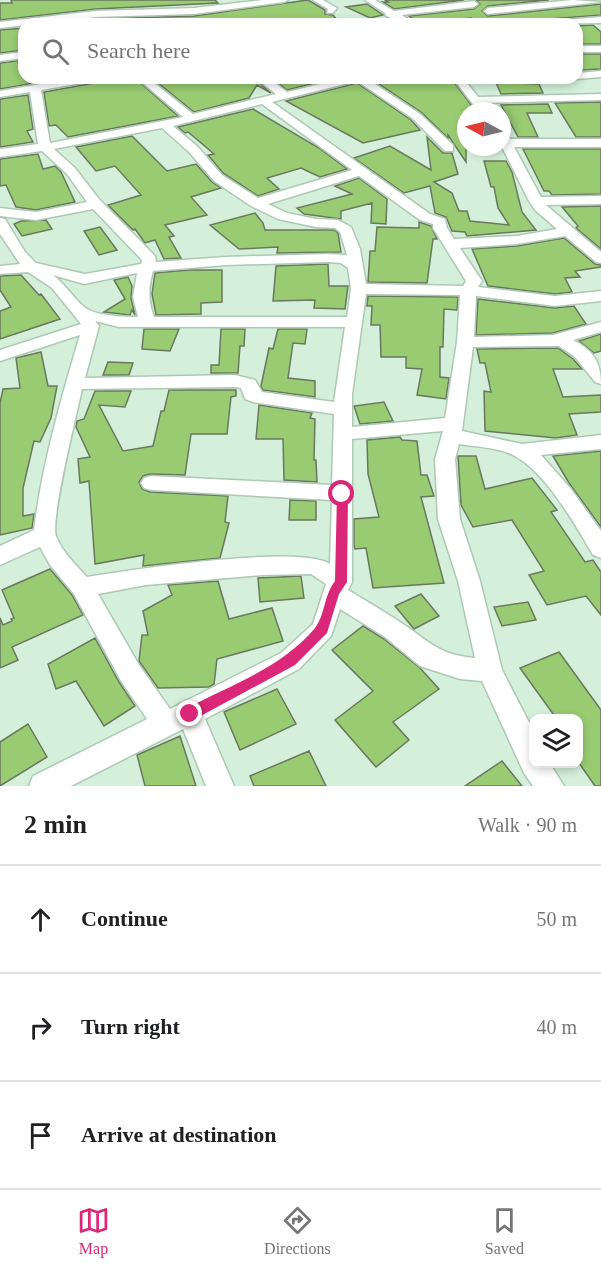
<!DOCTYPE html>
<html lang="en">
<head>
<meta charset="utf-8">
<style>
	:root { --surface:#fff; --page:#f2f2f2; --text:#202124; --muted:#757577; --line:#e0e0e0; --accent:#db2777 }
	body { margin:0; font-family:Georgia,serif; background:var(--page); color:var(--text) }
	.controls { position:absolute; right:18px; bottom:18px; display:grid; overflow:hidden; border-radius:12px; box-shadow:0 3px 9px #0003 }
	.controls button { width:54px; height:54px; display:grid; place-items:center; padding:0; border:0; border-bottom:2px solid var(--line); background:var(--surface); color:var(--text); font:30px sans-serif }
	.compass { position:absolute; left:457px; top:102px; width:54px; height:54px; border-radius:50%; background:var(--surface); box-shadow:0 3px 9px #0003; rotate:277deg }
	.stop { position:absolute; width:18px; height:18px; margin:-14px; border:4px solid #db2777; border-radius:50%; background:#fff }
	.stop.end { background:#db2777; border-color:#fff; box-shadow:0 2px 6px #0008 }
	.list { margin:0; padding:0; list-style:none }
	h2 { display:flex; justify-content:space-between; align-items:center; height:78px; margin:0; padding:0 24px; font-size:26px }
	h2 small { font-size:20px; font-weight:400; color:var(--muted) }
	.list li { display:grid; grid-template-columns:39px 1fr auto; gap:18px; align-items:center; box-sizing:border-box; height:108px; padding:0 24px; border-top:2px solid var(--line) }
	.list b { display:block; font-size:22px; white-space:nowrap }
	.list em { font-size:20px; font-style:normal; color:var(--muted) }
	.icon { flex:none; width:33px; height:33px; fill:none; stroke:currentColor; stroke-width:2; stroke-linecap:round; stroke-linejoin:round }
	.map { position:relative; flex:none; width:601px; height:786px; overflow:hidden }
	.search { position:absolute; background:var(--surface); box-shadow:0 3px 9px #0003; left:18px; right:18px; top:18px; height:66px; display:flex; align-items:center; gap:15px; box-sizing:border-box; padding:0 21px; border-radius:18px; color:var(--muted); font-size:22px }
	.sheet { height:402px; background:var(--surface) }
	nav { display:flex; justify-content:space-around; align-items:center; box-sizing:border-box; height:84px; border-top:2px solid var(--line); background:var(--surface); font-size:16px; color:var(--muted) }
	nav a { display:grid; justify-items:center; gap:3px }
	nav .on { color:var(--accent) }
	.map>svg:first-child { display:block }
</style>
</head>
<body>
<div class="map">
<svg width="601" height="786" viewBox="0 0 601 786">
	<rect width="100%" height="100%" fill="#d4f0db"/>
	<path fill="#98cb72" stroke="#69785f" stroke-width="1.5" d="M11,0H215L218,3L96,9L0,20V3H12Z
		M308,0L325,10V14L333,15L338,21L293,24H55L96,19L194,16Z
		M385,0H464L394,9L383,2H388Z
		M476,0H549L488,6L482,11L488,16L601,4V15L550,19L544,24L504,21L482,24L471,18L420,24L409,16L474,9L480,4Z
		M367,4L383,15L370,18L346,7Z
		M593,25L601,32V44H577V26Z
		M24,28V50L0,53V30Z
		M577,54H601V69L581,70L577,63Z
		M24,60V78H63L0,89V63Z
		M101,78H135L178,116L68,137L56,125L49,126L44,92L94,83Z
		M152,78H254L271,93L257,85L249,98L194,112Z
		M272,78H335L287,90Z
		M370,78H451L475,110L466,111V162L448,135V138L421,112Z
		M494,78H511L514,83L539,84L543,93L501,94Z
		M357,83L411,120L420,130L363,143L286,101Z
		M28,95L33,129L27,131L33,142L0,147V99Z
		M601,102V137H576L555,103Z
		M548,104L552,113H527L538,137H518L501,105Z
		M253,109L319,148L347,169L320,177L301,168L267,178L279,189L258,196L223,173L208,155L214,154L188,132L185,133L178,127Z
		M132,136L167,171L196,164L212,182L221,188L191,197L207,215L165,225L174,236L169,237L181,258L164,259L155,240L145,243L135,229L133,230L108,205L141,195L115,166L96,171L76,147Z
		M427,137L443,153H452L458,174L434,182L452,193L459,211H467L470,221L509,225L498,208L494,187H491L484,161H506L512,172L522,212L536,230L467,236L465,232L452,231L446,217L435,213L430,186L404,193L354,158L390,146L431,170Z
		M523,149H601V194L552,195L549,191H544Z
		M38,154L43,169L55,166L61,172L75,202L36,210L16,207L6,185L0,186V159Z
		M359,178L387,199L386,224L371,223L372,203L341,211V219L304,214L297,208L352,194L335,186Z
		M601,206V249L576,228L578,226L562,207Z
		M255,213L263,223L265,230H334L338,233L341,252L277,253L278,247L239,249L210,225Z
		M46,220L52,229L22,236L14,224L21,221Z
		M419,222L431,226L437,239H433L427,283L368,282L370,251H375L377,227L419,228Z
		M100,227L117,250L99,255L84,231Z
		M564,238L595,264L601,265V267L575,271L580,277L565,278L572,292L555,294L488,286L472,249L517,246Z
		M328,264L329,286H348L345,309L314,308L315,300L273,301L276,266Z
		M189,270H222V302L201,303V314L156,315L152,294L155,273Z
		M21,275L39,295L41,294L60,319L0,339V311L11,307L0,290V276Z
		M128,277L132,286L131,298L135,315L132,310L130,315L104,312L125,299L114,280Z
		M368,296L458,297L457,310L444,309L443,347H440V377L449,378L446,399L417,395L422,369L406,368V357H381L380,325H371L372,306H367Z
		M478,299L555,308L574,306L586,324L553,333L476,335Z
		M144,329H179L170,351L142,349Z
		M221,329H245L244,346H240L238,373H211V365H219Z
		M278,329H307L305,344L293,343L288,378L315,381V397L263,390L261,386L269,348L273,349Z
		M601,334V351L594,353L579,341Z
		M558,348L573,359L582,369H553L563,397L601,395V412L569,414L577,435L556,438L485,431L484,391L491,392L485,363H480L477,349Z
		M41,352L48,386H57L51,418L40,442L34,441L23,488V516L34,514L32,528L0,535V403L3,389L20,388L16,358Z
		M108,362L133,363L129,375H103Z
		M169,390H236V396L231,397L227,434H191L185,475L150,474L143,476L139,482L142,489L150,492L228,496L225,522L229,523L220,558L143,566L144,555L95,564L89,481L80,483L78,459L90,457L76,427L77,421L84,419L95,391H131L125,407L99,405L123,451L153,446L161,411H164Z
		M384,402L393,421L360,424L354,406Z
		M259,405L312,413L310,418L315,419L314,460H316L317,482L284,480L283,439H256Z
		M400,437L402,440L417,441L421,475H427L434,496L421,497L444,583L373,588L366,548L355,549L354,546V519L379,517L368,474L367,440Z
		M601,451V527L569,483L553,456Z
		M458,456H476L485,489L532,478L557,510L551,512L585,562L593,560L601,572V615L586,596L547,605L529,575L544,571L512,520L473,527L461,505Z
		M290,500L316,501V520H289Z
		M50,569L72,595L83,615L12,647L18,660L0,668V618L3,625L12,621L11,619L14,618L2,590Z
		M301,576L304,598L260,602L258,578Z
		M218,581L229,619L272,608L283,641L217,659L214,684L209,687L158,688L139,661L142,635H148L143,611L172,595L168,585Z
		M421,594L439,616L414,629L395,606Z
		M528,602L536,620L502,626L494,607Z
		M363,626L384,639L420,668L439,689L393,722L409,740L376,767L335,720L373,691L332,650Z
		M95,638L119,682L135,706L104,726L76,681L56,689L48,664Z
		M559,652L601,710V786H595L579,763V718H556L520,668Z
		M277,689L296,724L240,750L224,712Z
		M28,724L47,757L0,786V742Z
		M180,736L196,786H145L137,755Z
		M309,751L326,786H254L250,776Z
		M502,761L522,786H465Z"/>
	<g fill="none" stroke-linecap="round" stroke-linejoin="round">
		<defs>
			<path id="minor" d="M263,0H288L284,2L194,14L96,17L0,28V22L96,11L194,8Z
				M313,0H323L337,8L333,13H327L328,9Z
				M365,0H375L394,11L474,1L478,4L474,7L402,15L415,24H405L386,16L385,13Z
				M573,0L601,2L488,14L484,11L488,8Z
				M601,17V23L546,24L550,21Z
				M577,46H601V52H577Z
				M24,52V58L0,61V55Z
				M601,71V77L577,79L573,78H577V73Z
				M76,78H99L94,81L41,90L50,143L183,117L137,78H148L193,114L276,94L256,78H268L287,92L345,78H366L420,114L453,145V151H445L412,118L357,81L272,102L430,214L445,219L447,228L454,239L517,236L557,229L535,210L529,201L502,147V133L506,134L510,139H601V147H514L541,197L601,196V204L546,205L601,252V263L596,262L565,236L517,244L460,248L482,281L478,287L555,296L601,291V301L555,306L476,296L474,337L553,335L601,322V332L573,340C593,350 601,362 601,384L595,382L575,357L559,346L473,347L462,431L522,444L601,435V449L541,455L571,489L601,531V558L593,555C575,524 545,471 513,455C497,447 476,447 459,444L455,459L460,519L480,581L502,670L534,732V764H550L564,786H533L524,773L482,681L460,679L420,666L385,637L340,609L331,636L299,669L205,719L234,786H206L183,729L71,786H29L33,776L147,719L121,681L74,594L50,565L40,547L0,565V546L34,530C42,464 61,399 80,335L0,361V350L81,324L52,288L28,272L0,274V266L20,264L0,234V218L5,219L25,252L36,263L85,274L141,264L142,260L93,209L36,220L0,216V208L36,212L87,202L67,174L42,151L0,157V149L38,144L30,92L0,97V91ZM262,104L352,170L258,198L222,175L197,146L173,126ZM162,128L189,152L214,181L251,206L278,219L316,227L335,228L340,232L347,255L328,254L226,257L156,262L155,256L98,198L75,168L54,149ZM359,176L420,220L433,224V228L466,281L463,286L366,284L360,249L351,227L338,220L316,219L287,213L268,204ZM328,262L341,263L348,268L351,289L347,317H154C148,301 148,287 153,271L226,265ZM137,273L133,297L138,317C125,317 93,316 83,306C72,296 65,284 53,275L84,284ZM366,294L460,295L457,342L445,418L352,427V394ZM95,321L119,327H345L334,402L262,392L255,380L235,375L85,378L99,326ZM235,387L241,388L245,399L253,402L334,414L332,485L151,476L144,478L141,483L144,488L151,490L332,500L330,564C298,544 130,570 87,577C76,565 62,552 56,536C50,520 77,413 82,389ZM443,431L435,459L438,519L458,581L475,658C438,655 429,641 400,622C383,611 365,600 348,590L352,582V439ZM311,574L326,584L313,624L281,653L170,709L139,665L98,594L146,585L263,575Z
				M453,78H463L478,97L601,94V100L483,103L489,110L478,111Z
				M515,78H541C535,83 521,83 515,78Z"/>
		</defs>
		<use href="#minor" stroke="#adc8b3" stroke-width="3"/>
		<use href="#minor" fill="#fff" fill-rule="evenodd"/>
	</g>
	<path fill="#db2777" d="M342,489L348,494L347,582L339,594L327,633L295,665L195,719L190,721L185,719L183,714L185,709C229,686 283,667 315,628C325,615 324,595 335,581L337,494Z"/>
</svg>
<div class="controls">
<button><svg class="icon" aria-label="layers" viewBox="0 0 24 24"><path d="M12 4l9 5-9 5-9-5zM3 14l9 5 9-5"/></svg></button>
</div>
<svg class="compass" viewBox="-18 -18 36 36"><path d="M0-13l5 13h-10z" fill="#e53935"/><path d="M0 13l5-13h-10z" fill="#757577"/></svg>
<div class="stop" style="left:342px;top:494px"></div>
<div class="stop end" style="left:190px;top:714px"></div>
<div class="search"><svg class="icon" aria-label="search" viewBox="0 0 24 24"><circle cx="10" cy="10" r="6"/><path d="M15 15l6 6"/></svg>Search here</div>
</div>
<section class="sheet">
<h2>2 min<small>Walk · 90 m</small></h2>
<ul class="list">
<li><svg class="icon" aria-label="ahead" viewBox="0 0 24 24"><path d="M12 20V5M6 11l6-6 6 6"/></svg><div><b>Continue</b></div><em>50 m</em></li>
<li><svg class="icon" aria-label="right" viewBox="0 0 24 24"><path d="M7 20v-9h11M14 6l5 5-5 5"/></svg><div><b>Turn right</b></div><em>40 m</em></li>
<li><svg class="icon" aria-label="arrive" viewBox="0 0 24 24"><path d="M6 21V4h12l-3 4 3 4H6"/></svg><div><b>Arrive at destination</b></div></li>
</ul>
</section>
<nav>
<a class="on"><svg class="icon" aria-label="map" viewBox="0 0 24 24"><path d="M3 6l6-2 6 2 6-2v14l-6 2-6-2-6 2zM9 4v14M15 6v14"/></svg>Map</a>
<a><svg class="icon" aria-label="directions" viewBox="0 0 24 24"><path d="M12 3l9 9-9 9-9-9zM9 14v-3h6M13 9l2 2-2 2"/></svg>Directions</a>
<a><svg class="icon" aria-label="saved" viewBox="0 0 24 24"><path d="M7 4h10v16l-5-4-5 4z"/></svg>Saved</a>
</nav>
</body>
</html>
